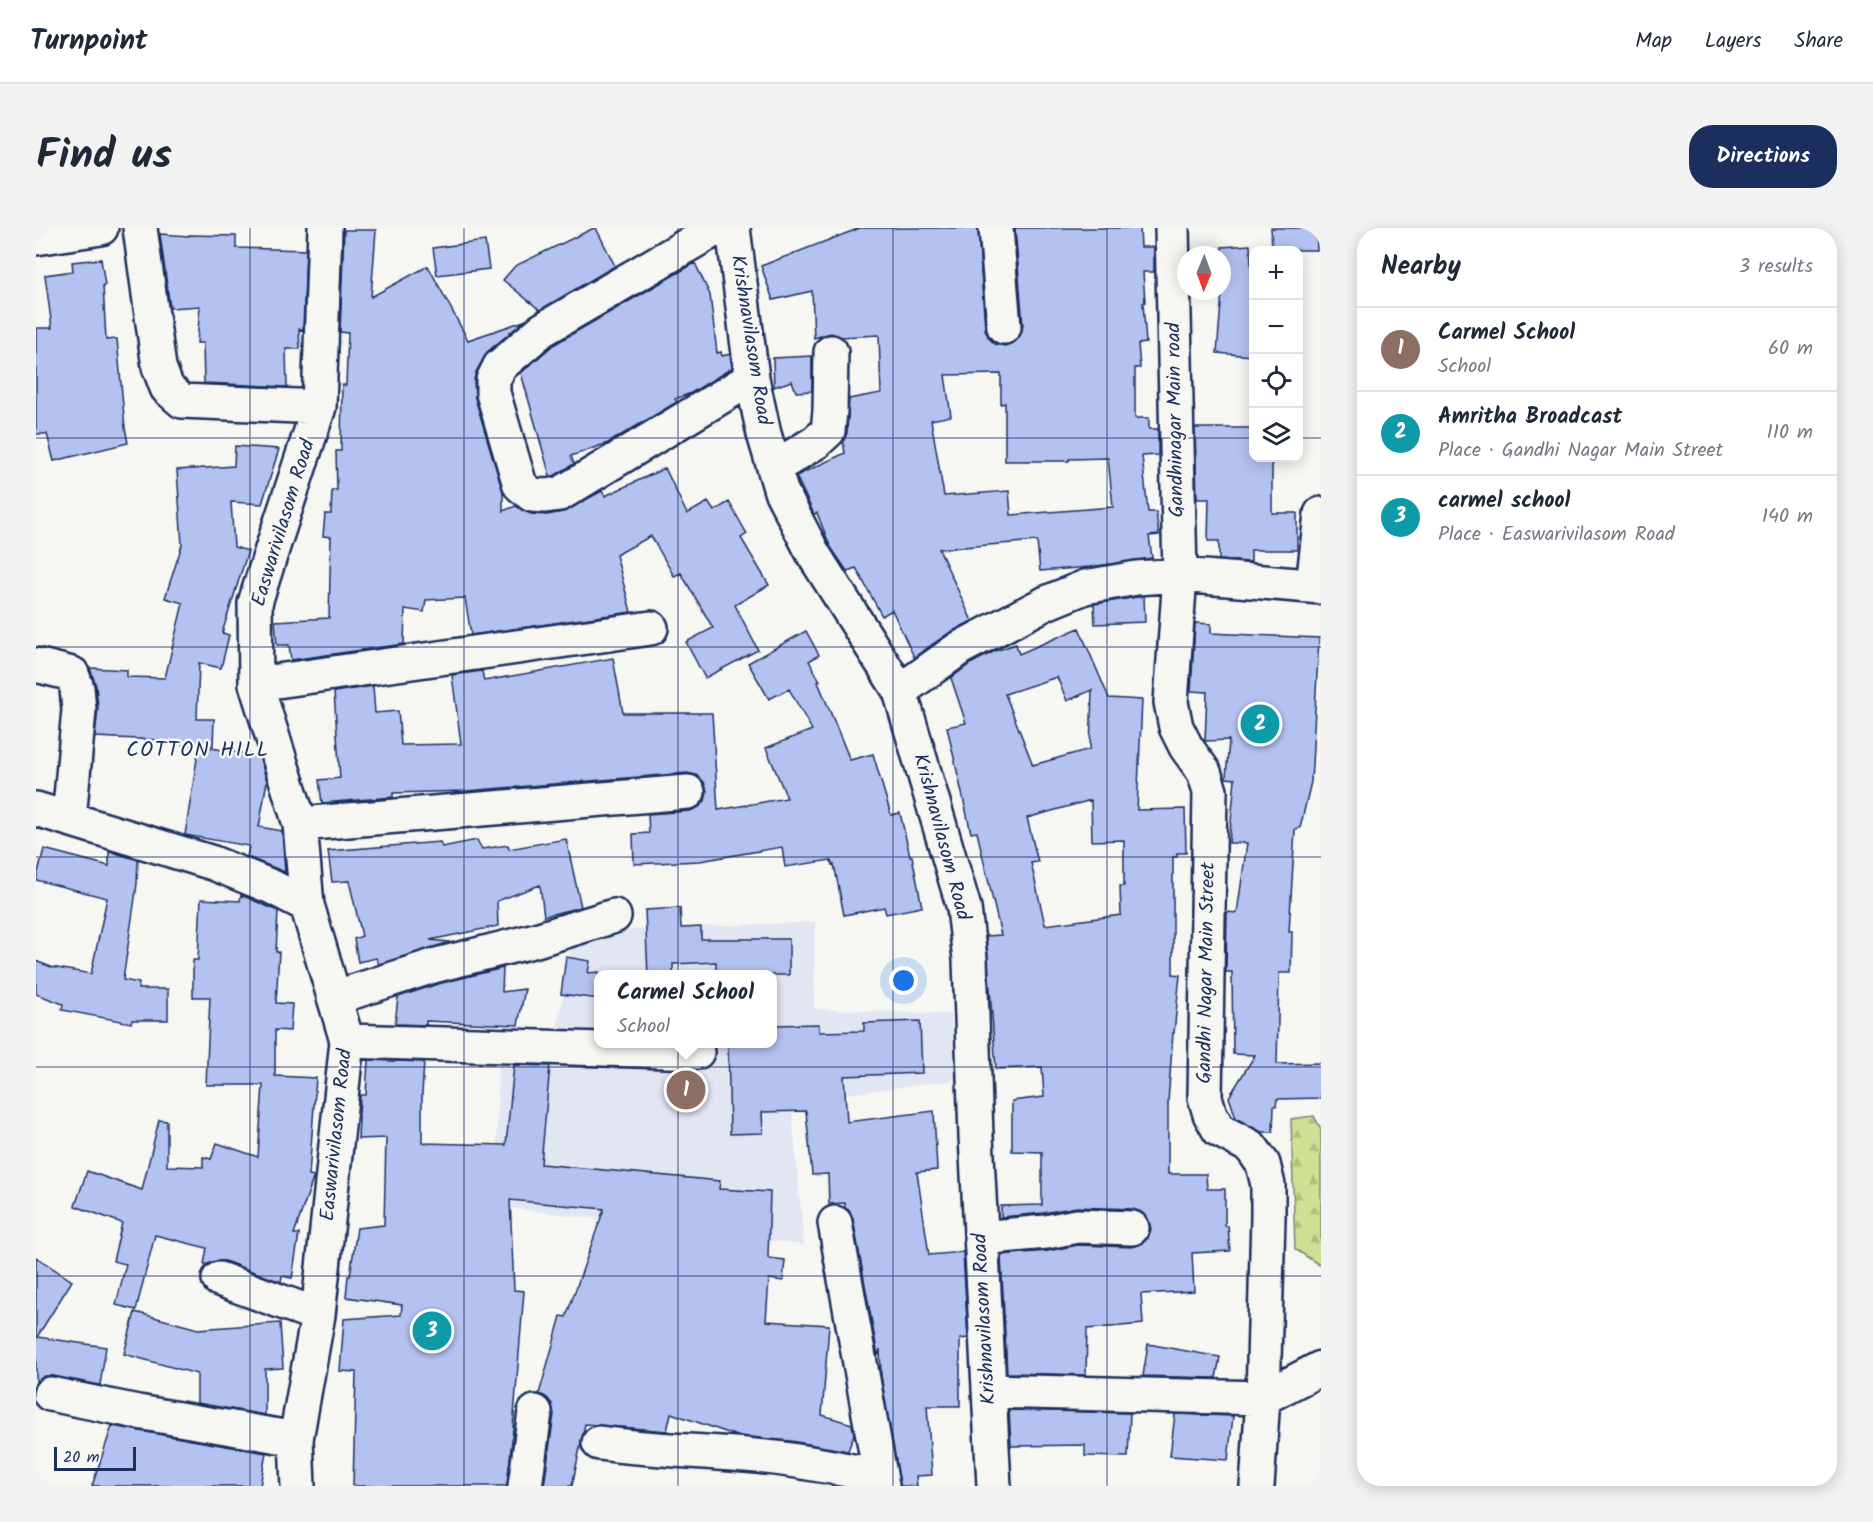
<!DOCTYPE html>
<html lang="en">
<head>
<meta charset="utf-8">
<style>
	:root { --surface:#fff; --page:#f2f2f3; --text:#1f2937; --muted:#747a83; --line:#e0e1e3; --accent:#1b2f5e }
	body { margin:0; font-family:Kalam,sans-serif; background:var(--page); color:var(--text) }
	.controls { position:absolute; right:18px; top:18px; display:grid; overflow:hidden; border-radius:12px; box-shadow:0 3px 15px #0003 }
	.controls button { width:54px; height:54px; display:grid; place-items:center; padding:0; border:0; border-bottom:2px solid var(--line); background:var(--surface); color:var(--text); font:30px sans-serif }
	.compass { position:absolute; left:1141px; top:18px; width:54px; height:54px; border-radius:50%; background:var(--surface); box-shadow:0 3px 15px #0003; rotate:181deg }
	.scale { position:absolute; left:18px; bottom:15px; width:82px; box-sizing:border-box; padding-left:6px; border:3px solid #1b2f5e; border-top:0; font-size:16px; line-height:21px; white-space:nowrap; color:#1b2f5e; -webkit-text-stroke:4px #f6f6f2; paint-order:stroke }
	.you { position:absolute; left:868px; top:753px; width:21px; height:21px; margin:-15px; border:4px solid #fff; border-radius:50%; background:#1a73e8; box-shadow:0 0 0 9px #1a73e833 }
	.badge { display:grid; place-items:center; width:39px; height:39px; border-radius:50%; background:var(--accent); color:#fff; font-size:20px; font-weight:700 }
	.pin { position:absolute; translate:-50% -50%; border:3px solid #fff; box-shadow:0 2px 6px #0006 }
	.popup { position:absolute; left:558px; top:742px; width:183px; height:78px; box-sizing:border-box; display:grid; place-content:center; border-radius:12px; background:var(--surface); filter:drop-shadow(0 2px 4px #0005); font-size:20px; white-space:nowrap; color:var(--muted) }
	.popup b { font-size:22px; color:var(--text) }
	.popup::after { content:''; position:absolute; left:50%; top:100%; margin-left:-12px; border:12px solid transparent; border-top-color:var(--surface) }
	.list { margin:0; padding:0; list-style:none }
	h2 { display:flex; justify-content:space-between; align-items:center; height:78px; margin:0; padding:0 24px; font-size:26px }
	h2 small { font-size:20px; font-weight:400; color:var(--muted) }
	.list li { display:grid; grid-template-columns:39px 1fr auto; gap:18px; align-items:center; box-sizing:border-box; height:84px; padding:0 24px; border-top:2px solid var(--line) }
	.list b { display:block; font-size:22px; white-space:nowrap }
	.list p { margin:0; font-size:20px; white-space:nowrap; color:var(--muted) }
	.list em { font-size:20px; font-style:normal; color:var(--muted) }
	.icon { flex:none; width:33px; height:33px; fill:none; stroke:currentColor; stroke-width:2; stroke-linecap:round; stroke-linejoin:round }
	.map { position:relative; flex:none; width:1285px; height:1258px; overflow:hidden; border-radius:24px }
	header { display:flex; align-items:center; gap:36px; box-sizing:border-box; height:84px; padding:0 30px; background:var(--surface); border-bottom:2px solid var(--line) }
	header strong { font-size:28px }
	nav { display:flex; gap:33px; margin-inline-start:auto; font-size:21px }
	.intro { display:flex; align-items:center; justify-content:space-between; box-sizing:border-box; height:144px; padding:0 36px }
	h1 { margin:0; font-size:42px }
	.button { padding:15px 27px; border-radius:24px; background:var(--accent); color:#fff; font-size:21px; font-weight:700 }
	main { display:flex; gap:36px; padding:0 36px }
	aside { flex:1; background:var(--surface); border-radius:24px; box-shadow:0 3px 15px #0003 }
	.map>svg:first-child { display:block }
</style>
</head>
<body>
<header>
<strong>Turnpoint</strong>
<nav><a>Map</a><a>Layers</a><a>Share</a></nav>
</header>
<div class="intro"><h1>Find us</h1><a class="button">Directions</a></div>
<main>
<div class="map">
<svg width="1285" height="1258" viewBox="0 0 1285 1258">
	<defs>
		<pattern id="forest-firs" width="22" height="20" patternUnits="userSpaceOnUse" patternTransform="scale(1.5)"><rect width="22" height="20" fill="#cfdf93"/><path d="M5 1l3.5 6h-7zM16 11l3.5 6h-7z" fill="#b1c081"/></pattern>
	</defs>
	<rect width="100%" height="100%" fill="#f6f6f2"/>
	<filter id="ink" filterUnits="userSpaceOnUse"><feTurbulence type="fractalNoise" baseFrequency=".0167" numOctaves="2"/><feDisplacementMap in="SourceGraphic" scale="12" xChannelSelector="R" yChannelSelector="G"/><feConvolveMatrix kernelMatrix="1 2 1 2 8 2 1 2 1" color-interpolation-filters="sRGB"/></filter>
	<g filter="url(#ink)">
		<path fill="#e2e6f2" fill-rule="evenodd" d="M779,694L778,781L915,786L920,852L755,873L768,1017L460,978L462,831L316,819L317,795L520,807L538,704ZM563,746H737V816H563Z"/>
		<path fill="url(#forest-firs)" stroke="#758778" stroke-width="1.5" d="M1278,888L1285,901V1038L1259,1021L1255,891Z"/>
		<path fill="#b4c2f2" stroke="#1b2f5e" stroke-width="1.5" fill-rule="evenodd" d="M558,0H560L579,38L504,82L467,52L479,38Z
			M824,0H942L949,101L953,110L959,116L969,118L979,114L985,106L987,98L979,0H1104L1105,19H1118V44H1107L1109,74L1107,75L1110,115L1102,116L1104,140H1099V190H1113V201H1122V227L1106,228L1112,284H1120L1123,307L1113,308L1116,330L1054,339L1004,343L1001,313L903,321L936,393L913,405L878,429L856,382L846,388L820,340L811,343L794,318L781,285L778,286L760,248L809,225L807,213L811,205L813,171L845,165L843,107L805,109L795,105L778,110L776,63L737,72L725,38ZM965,146V176L969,175V233H1033V231L1072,230L1077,279L975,287L973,263L908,268L895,192L915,188L909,147Z
			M1235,0H1280L1281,22H1236Z
			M308,2H340L335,69L392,38L432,112L488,93L474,105V103V105L451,124L440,144L438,152L439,170L467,264V283L480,278L495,286L511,287L527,284L566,263L569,268L629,240L651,286L672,274L678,283L693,274L711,306L705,310L733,357L699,377L722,422L669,450L650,414L677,400L645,345L638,348L615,308L580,327L595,384L435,407L429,370L390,372L388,384L369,381L368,416L255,432L253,417H241L239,393L293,390L295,309L287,308L289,286H295L296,262H301L300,223H305L306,157H310L312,105L304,104Z
			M124,6L153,8V7L200,8V20L270,22L267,102L263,101L264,121H250L251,159L168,155L167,115H161L164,78L134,80Z
			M449,13L453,41L401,47L397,20Z
			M1214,17L1218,91L1216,128L1181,125L1186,64V19Z
			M65,31L69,57H67L70,112L81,111L89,200L92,215L18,233L11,206H0V100H16L9,47L37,43L36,34Z
			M659,35L674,67L681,125L685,124L686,128L694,126L696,140L655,165L639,171L641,174L572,215L535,228L538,236L518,248H514L485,145L517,117Z
			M776,128V163L760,164L756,153L738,159L737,130Z
			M1159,200H1218V230H1236V285H1261V322H1215V334L1183,332V313H1172L1173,271H1161Z
			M199,218L243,221L226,276L195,274L198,319L212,323L186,405L193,407L185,440L163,435L161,491H178L177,518L123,515V512L59,509L62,480L60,458L54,440L91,442V449L129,450L147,375L129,370L146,317L141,242L198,238Z
			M1108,368L1109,394L1059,396L1058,376Z
			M1159,395L1175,396V405L1283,410L1275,554L1264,600L1259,601L1253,704H1256L1255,745H1243L1241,836L1285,835V870L1241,871L1240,878H1238L1237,904H1225L1200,890L1193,869L1219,827L1197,826L1196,744H1190L1191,684L1201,685L1211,615H1193L1199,551L1190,550L1193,512L1169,513L1171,464L1155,463Z
			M1043,400L1073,470L1106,472L1101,582L1149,581L1150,625H1141V629H1137V746L1144,747L1138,805H1137L1132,874V946H1170L1171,961H1189V998H1192L1194,1023L1156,1025L1158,1063L1105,1066L1107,1096L1051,1101L1050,1147L971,1145L965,1027L1012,1023L1042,1017L1096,1019L1105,1016L1112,1010L1115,1001L1112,991L1105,984L1097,981L1041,979L1007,985L965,989V978L1006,977V924L976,923V873L1008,869L1006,839L960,841L950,708L965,707L941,604L935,605L911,499L930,495L915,450L934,436L959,423L980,416L983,426ZM1021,449L1031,473L1056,462L1054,521L997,537L969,466ZM1055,572L1056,613L1088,612V658H1084L1085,687L1009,697L995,635L1002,634L991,590Z
			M770,403L783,427L773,433L784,453L782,454L814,532L837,526L855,587L864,585L874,628H876L886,679L850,686L848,679L808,687L798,636L796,637L795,632L749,639L746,619L664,633L598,636L597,606L613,605L612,586L654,583L663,579L669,573L671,563L668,554L660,547L651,545L430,563L357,565V569L286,575L283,552L304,550L298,464L337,458L339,485L362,483L365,517L425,516L416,447L446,443L448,453L577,430L587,485H676L682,582L751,570L730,520L776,502L753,461L733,471L712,435Z
			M163,518L223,528L231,553L223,599L246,603L249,644L211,629L213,618L149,607Z
			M530,611L545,679L508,688L504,657L461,673L462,698L394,712L414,714L343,736L340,730L322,734L318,711L326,708L313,653L296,654L292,623L404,614L406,619L441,612L446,621L472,617L473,621Z
			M8,621L73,638V623L102,632L101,656L87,752L103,755L102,761H132V792H96L95,795L26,782L27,776L0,766V733L15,739L55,746L71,670L0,652Z
			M205,667L242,683L240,724H243L240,775L256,776L254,803L239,802V848L280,850L273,947L278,948L258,1006H263L256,1050L246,1048L245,1054L189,1033H180L172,1036H168L171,1020L119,1007L100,1082L80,1077L90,1036L77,1033L86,995L39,978L51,943L106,962L123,892L131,893V938L167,939V929L175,931L181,915L222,929L227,857H170L174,769H157V732H162L165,671L204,673Z
			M644,680L645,700L665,699V711H753V747H680V734L637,736V747H612L609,682Z
			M530,729L554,733L552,745L563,744V771L525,766Z
			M467,740L466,764L489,761L482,797L390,793V797L359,796L362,769L402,756Z
			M884,793L886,845L808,848L811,894L898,883L901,942L881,944L893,1027L927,1024L932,1110L924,1111V1178H891L896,1247L880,1248L881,1258H864L845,1148L844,1121L842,1128L817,991L814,983L809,980V975L793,976L792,946L776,947L770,883L726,884L727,905L694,906L692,816H737V797L783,796V804L828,803V795Z
			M332,832L388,834L386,866V915L470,917L478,837L514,838L505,936L684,953L683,961L734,964L732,1030L749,1032L747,1053L733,1051L730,1093L793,1097L786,1187L816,1196L818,1206L812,1223L755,1213L701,1208L635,1185L631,1203L549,1196L536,1258H508L518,1186L516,1176L511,1170L503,1166L525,1088L530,1089L568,981L474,972L478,1062L488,1063L476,1212L471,1258H317L320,1144L304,1143L308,1091L365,1087L366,1077L310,1069L312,1048H314L321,1000L348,997L350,910L322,911L324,867H330Z
			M0,1029L36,1053L1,1109L70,1119L64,1157L17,1148H8L0,1154Z
			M99,1084L162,1101L244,1095L247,1140L229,1141V1187L161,1175V1146L88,1126Z
			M1112,1116L1184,1129L1180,1150L1107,1148Z
			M973,1182L1094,1185L1092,1229L1049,1228V1217L975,1218Z
			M1139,1186L1197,1188L1192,1232L1134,1228Z
			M76,1198L230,1225L224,1258H56Z"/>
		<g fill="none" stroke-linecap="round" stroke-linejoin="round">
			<defs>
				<path id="minor" d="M104,0L123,139L131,160L146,173L283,179
					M681,0L506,102L464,138L457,152V165L484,257L496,267L509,268L524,266L716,150
					M697,0L716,150L728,206L745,263L778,327L864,463L928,680L934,731L940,908L958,1258
					M960,0L968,99
					M1136,0L1144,347L1135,474L1140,499L1150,519L1168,544L1174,563L1169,869L1174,886L1183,902L1215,919L1227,936L1232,957V989L1227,1170L1221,1258
					M0,10L65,0
					M738,240L780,214L792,203L794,183L795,124
					M1277,358L1285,286
					M0,437L36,446L41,460L43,482L33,591
					M220,456L615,400
					M864,463L924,420L1010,375L1049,359L1101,350L1144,347L1285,359
					M0,581L177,635L236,659L271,677
					M264,596L652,564
					M298,770L397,738L500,712L578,688
					M311,813L661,824
					M799,995L846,1258
					M945,1010L1010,1004L1041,998L1096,1000
					M183,1051L282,1087
					M953,1163L1227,1170L1285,1140
					M14,1166L102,1184L260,1211
					M563,1215C621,1223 680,1223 739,1230C774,1234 809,1242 844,1248
					M262,1258L260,1211L282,1087L311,813L271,677L264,596L220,456L219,375L240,309L283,179L289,0
					M489,1258L499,1184"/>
			</defs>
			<use href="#minor" stroke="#1b2f5e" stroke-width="38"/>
			<use href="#minor" stroke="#f6f6f2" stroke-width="33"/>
		</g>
	</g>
	<path fill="none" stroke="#1b2f5e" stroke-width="1.5" stroke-opacity="0.55" d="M214,0V1258M428,0V1258M642,0V1258M857,0V1258M1071,0V1258M0,210H1218M1262,210H1285M0,419H1285M0,629H1285M0,839H1285M0,1048H1285"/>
	<g text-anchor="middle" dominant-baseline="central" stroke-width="5" stroke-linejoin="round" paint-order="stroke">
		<g font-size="20" fill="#1b2f5e" stroke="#f6f6f2">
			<text transform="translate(714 112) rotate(81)">Krishnavilasom Road</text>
			<text transform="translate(1140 192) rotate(-91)">Gandhinagar Main road</text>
			<text transform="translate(248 295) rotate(-73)">Easwarivilasom Road</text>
			<text transform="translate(905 609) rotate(75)">Krishnavilasom Road</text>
			<text transform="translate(1171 745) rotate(-89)">Gandhi Nagar Main Street</text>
			<text transform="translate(301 907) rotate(-84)">Easwarivilasom Road</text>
			<text transform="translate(949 1091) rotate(-93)">Krishnavilasom Road</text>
		</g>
		<g font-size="21" letter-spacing="1.5" fill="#1b2f5e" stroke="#f6f6f2">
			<text x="162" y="522">COTTON HILL</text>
		</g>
	</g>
</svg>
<div class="controls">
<button>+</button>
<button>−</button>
<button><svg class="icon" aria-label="locate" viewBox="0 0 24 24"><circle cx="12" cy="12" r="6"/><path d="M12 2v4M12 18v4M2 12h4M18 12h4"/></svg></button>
<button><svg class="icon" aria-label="layers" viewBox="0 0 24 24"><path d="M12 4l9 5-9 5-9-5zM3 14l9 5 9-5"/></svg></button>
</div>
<svg class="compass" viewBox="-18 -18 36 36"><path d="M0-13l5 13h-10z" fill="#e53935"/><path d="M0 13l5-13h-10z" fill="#747a83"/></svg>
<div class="scale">20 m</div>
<div class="you"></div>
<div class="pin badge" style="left:650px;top:862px;background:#8d6e63">1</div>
<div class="popup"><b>Carmel School</b>School</div>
<div class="pin badge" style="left:1224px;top:496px;background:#0f9aa8">2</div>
<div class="pin badge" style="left:396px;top:1103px;background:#0f9aa8">3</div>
</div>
<aside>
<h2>Nearby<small>3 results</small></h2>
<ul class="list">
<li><span class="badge" style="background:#8d6e63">1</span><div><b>Carmel School</b><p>School</p></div><em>60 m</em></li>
<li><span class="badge" style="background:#0f9aa8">2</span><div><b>Amritha Broadcast</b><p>Place · Gandhi Nagar Main Street</p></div><em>110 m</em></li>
<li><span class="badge" style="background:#0f9aa8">3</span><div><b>carmel school</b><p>Place · Easwarivilasom Road</p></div><em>140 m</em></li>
</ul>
</aside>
</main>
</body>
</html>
